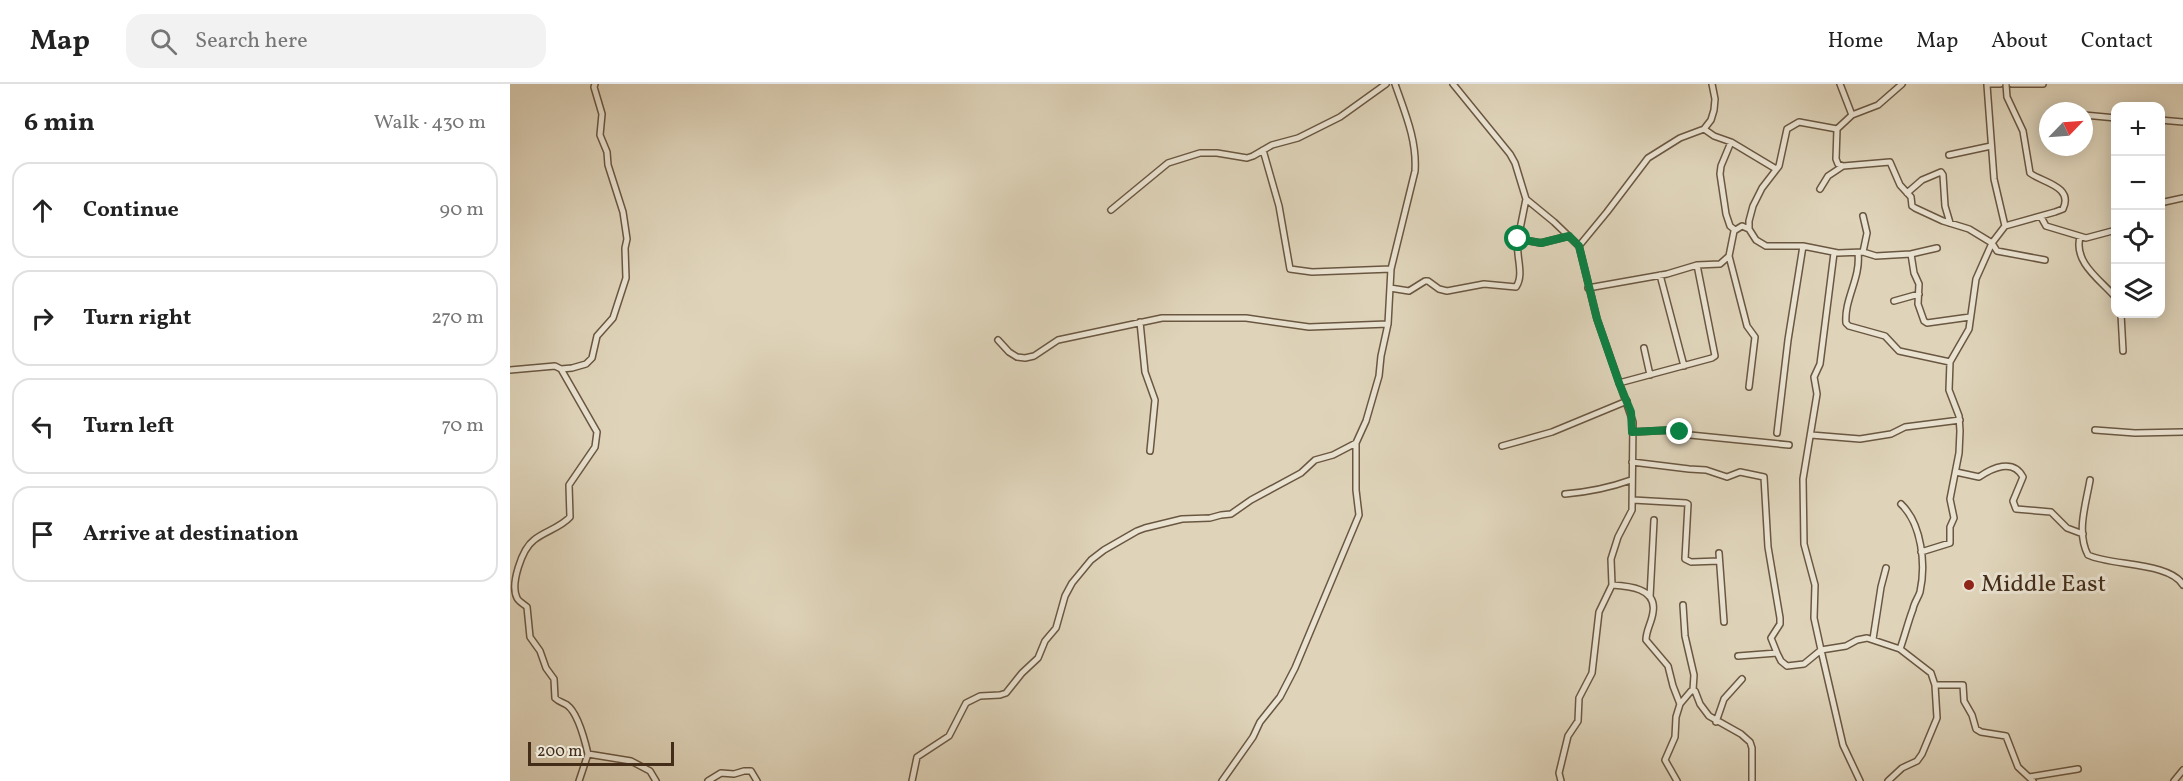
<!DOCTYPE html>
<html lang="en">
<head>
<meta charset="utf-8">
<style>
	:root { --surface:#fff; --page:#f2f2f2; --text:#222; --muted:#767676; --line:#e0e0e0 }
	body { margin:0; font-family:Vollkorn,serif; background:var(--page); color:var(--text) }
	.controls { position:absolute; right:18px; top:18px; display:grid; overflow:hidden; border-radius:12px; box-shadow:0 3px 15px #0003 }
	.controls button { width:54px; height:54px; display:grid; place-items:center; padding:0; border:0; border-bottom:2px solid var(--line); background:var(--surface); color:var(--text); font:30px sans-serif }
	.compass { position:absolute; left:1529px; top:18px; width:54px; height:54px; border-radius:50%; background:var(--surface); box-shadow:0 3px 15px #0003; rotate:65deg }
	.scale { position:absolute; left:18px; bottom:15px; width:146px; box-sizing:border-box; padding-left:6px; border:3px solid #432d19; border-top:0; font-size:16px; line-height:21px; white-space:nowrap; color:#432d19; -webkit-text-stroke:4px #eae3d2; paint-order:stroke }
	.stop { position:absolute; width:18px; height:18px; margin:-14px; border:4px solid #0b8043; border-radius:50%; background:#fff }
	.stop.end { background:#0b8043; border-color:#fff; box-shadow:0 2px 6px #0008 }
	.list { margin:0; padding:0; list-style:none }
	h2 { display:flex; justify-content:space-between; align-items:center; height:78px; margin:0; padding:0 24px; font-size:26px }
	h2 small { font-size:20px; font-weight:400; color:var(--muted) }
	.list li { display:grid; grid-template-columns:39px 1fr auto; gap:18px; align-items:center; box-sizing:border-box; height:96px; margin:0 12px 12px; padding:0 12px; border:2px solid var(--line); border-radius:18px }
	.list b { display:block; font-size:22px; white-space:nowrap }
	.list em { font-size:20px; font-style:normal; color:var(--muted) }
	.icon { flex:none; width:33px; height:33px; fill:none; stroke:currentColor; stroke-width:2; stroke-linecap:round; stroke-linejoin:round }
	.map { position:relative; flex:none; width:1673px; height:697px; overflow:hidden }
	header { display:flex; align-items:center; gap:36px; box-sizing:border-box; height:84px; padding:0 30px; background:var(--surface); border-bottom:2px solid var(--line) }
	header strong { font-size:28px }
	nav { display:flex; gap:33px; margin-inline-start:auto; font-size:21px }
	.search { width:420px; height:54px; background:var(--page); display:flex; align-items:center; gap:15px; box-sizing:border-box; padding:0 21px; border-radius:18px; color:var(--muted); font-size:22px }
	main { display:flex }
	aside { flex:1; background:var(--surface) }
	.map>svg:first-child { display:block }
</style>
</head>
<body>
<header>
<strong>Map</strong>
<div class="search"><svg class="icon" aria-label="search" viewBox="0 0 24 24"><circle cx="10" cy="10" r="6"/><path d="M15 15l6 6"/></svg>Search here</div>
<nav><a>Home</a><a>Map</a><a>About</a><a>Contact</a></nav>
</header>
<main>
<aside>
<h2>6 min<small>Walk · 430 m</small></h2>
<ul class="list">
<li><svg class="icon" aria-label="ahead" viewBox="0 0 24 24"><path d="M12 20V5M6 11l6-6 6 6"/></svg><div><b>Continue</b></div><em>90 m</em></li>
<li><svg class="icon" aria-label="right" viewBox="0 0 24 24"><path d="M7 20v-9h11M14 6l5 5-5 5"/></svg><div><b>Turn right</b></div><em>270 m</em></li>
<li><svg class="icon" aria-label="left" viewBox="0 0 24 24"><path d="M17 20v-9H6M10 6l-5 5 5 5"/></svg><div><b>Turn left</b></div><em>70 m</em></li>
<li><svg class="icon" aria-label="arrive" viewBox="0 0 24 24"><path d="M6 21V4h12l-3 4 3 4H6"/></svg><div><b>Arrive at destination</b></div></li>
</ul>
</aside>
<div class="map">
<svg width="1673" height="697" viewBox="0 0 1673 697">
	<rect width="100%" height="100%" fill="#dfd4ba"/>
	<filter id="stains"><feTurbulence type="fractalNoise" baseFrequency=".00333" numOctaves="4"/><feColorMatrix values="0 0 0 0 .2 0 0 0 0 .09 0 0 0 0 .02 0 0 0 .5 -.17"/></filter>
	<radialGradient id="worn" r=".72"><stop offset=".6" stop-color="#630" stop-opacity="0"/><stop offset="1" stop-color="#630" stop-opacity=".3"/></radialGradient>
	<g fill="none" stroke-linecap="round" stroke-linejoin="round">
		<defs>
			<path id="minor" d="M943,0L1000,70L1005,79L1016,115L1044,138L1069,162L1087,235L1123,338L1122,426L1108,453L1101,475L1102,501L1089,528L1082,589L1069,614L1068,637L1058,652L1049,689L1051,697
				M1330,0L1342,31
				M1392,0L1368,21L1342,31L1327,45L1289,38L1277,45L1269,82L1252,104L1243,122L1239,137V145L1246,156L1256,162H1293L1328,169L1353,168L1366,172L1401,170L1404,189L1409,200L1408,220L1414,237L1417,239L1460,233
				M1477,0H1490
				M1502,0H1533
				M1477,1L1484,95L1495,142
				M1574,31L1606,34
				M1650,36L1673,38
				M1194,45L1204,52L1221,58L1266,85
				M1327,45L1326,75L1328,80L1333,82
				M1221,58L1211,82L1210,90L1216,130L1220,142L1225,146
				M753,66L769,122L780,185L802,188L881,185
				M1439,71L1481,62
				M1310,105L1318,92L1333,82L1380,78L1390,101L1401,113L1402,122L1405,124L1433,137L1459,145L1482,159L1487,167L1535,176
				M1397,109L1412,96L1431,88L1433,91L1435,122L1440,139
				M1650,119L1673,114
				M601,126L658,79L690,69H707L737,74L743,72L762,61L788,54L830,33L876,0
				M1353,132L1357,149L1353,168
				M1531,133L1536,142L1576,154L1606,146
				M1570,153C1563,179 1592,197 1606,214
				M1008,155L1016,115
				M1069,162L1097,128L1138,74L1170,54L1194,45L1201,36L1204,26L1205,15L1202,0
				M1324,169L1310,280L1304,293L1307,310L1293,395L1294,460L1305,501L1304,534L1311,566L1336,562L1347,556L1357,554L1390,565C1395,551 1398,538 1403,525C1404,519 1408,514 1410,508C1416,481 1412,440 1391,420
				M1348,169C1351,194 1334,215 1336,239L1339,242L1375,252L1389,267L1440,278
				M1401,170L1427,164
				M1219,172L1237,242L1245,253L1239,303
				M1150,191L1174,282
				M880,204L899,207L915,197H918L929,205L937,207L974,200L1006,203C1015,190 1005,171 1008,155L1031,159L1059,152
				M1078,204L1157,190L1187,181L1210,180L1219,172L1224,147L1232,142L1239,145
				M1384,217L1409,210
				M1611,230L1613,267
				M630,238L635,288L645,316L640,367
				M488,256L499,268L507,273L515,274L524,272L548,256L652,234H736L799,243L878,240
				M1134,264L1140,291
				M51,285L62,284L76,280L82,274L87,252L103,234L116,194L115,164L117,155L113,128L98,81L97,68L90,51L92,30L84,3L85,0
				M0,286L45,282L51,285L87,348L85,363L59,401L60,433C50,444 35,447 24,456C12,465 0,500 7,514C9,518 14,520 17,523L20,553L30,567L36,584L44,595L45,614C49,618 52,618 57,621C68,629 75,657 78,670L121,677L140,687L146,697
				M1109,299L1202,274L1205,272L1187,181
				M1585,346L1625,349L1673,348
				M1122,348L1162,346L1180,351L1279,361
				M1267,349L1278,256L1293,162
				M1301,351L1350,355L1381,350L1395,343L1450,336
				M992,362L1042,348L1117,317
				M1122,378L1179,385L1196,386L1217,393L1230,388L1254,393L1258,463L1270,534V540L1261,554L1267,569
				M1446,388L1469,393C1482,384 1503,374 1513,393L1503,417L1506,425L1541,428L1557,444L1573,450
				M1580,396C1576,420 1566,448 1578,471C1601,482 1660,478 1673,501
				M1055,410C1078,408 1099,404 1121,396
				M1123,416L1176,419L1178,420L1175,475L1181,478L1209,477
				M1411,468L1440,459V443L1444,434L1440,415L1449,369L1450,347L1449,332L1439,306L1440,278L1459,245L1466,195L1482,159L1495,142L1545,128L1553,125C1564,102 1531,98 1520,89L1513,47L1497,13L1496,0
				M1209,469L1214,538
				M1102,501C1118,502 1147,504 1143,528C1142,538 1136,546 1136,556L1158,582L1163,602L1170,620L1166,633L1165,653L1155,676L1167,697
				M1140,513L1144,436
				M1173,521L1175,552L1184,591L1183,606
				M1363,555L1371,503L1376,484
				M1390,565L1421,589L1425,601H1453L1454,617L1462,631L1466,645L1471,648L1496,652L1508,683L1523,697
				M1228,572L1267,569L1271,577L1277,582L1294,580L1311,566L1333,661L1350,697
				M1170,620L1181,607H1185L1190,620L1199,632L1231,650L1240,658L1242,664V697
				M1206,638L1214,615L1232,595
				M1519,693L1568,685
				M69,697L78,670
				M198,697L211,689L224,690L234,687H241L247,697
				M402,697L407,673L439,652L456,619L470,612L490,611L496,609L512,589L528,574L535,557L546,544L555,512L562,499L581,476L594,466L627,447L635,444L672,435L700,434L711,431L721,430L741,416L791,389L805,376L823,371L846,359
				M712,697L743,653L750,638L770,613L785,584L849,431L846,406V359L856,337L869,292L871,272L878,240L881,185L905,87C907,56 895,29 885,0
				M1378,697L1392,684L1407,677L1412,670L1427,634L1425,601
				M1664,697L1673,686"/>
		</defs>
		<use href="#minor" stroke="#6a5741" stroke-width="8"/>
		<use href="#minor" stroke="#eae3d2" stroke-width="5"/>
	</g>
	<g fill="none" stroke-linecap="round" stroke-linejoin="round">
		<path stroke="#0b8043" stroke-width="8" d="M1008,155L1031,159L1059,152L1069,162L1087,235L1109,299L1121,328L1122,348L1162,346L1170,348"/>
	</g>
	<circle fill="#8f2418" stroke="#eae3d2" stroke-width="2" cx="1459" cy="501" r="6"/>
	<g text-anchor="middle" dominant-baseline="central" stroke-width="6" stroke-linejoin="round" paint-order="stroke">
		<g font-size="24" fill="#432d19" stroke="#eae3d2" text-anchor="start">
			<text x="1471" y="501">Middle East</text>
		</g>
	</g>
	<rect width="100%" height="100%" filter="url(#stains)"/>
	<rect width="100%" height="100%" fill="url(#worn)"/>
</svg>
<div class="controls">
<button>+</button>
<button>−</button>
<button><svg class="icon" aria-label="locate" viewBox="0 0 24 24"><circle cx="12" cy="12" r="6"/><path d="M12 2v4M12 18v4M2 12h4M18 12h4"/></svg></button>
<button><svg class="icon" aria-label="layers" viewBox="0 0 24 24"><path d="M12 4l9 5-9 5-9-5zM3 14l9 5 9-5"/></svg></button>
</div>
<svg class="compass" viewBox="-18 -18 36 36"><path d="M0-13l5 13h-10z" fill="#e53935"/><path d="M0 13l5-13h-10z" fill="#767676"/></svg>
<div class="scale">200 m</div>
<div class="stop" style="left:1008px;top:155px"></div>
<div class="stop end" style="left:1170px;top:348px"></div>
</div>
</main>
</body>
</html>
